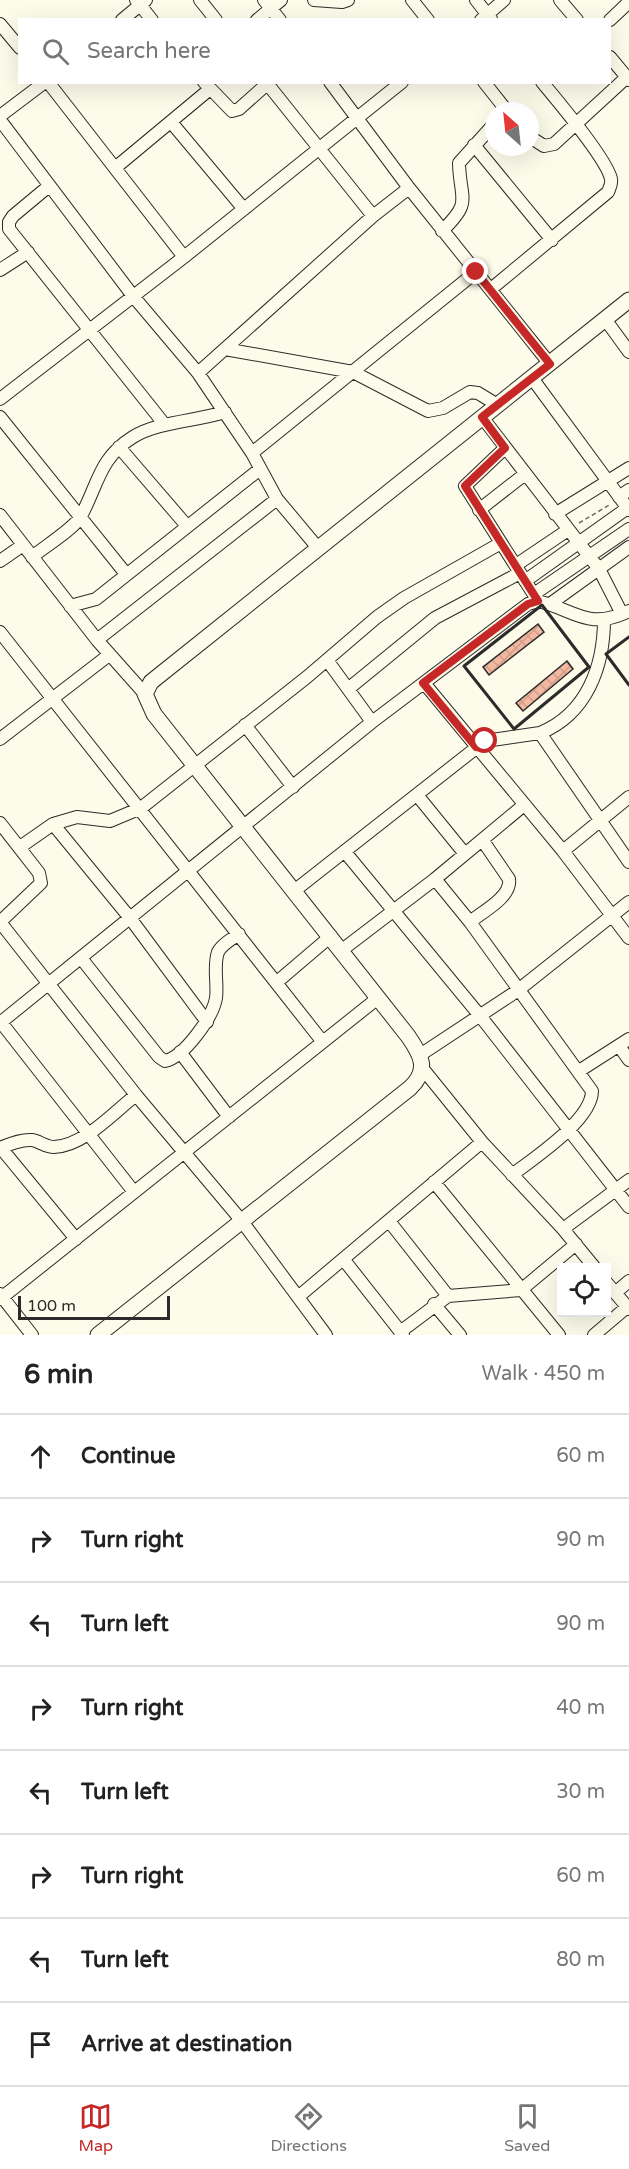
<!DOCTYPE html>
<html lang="en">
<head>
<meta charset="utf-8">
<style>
	:root { --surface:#fff; --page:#f6f6f6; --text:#222; --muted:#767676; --line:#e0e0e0; --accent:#c62828 }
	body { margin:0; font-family:"Varela Round",sans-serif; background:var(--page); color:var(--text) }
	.controls { position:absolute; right:18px; bottom:18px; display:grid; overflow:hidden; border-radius:0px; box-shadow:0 6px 24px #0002 }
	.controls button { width:54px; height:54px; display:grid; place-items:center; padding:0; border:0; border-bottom:2px solid var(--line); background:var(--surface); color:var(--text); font:30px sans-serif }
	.compass { position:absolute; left:485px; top:102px; width:54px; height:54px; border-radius:50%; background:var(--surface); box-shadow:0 6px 24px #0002; rotate:333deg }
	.scale { position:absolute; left:18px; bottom:15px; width:152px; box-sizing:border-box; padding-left:6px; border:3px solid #2b2b2b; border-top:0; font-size:16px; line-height:21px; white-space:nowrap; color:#2b2b2b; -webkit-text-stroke:4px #fdfbea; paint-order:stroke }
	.stop { position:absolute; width:18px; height:18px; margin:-14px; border:4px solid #c62828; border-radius:50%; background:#fff }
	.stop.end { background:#c62828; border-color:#fff; box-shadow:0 2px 6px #0008 }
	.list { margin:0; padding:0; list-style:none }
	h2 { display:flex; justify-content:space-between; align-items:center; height:78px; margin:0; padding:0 24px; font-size:26px }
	h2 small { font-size:20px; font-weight:400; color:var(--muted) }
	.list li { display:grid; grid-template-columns:39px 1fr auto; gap:18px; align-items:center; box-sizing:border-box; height:84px; padding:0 24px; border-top:2px solid var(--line) }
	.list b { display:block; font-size:22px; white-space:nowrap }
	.list em { font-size:20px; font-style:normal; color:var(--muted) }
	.icon { flex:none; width:33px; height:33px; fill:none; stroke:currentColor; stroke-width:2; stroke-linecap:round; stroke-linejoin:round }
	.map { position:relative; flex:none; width:629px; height:1335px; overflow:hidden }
	.search { position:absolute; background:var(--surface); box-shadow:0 6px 24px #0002; left:18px; right:18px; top:18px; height:66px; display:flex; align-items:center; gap:15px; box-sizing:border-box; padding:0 21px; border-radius:0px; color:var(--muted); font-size:22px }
	.sheet { height:750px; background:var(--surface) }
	nav { display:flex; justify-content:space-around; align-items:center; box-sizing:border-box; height:84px; border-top:2px solid var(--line); background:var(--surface); font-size:16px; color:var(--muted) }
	nav a { display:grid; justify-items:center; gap:3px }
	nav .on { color:var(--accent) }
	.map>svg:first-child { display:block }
</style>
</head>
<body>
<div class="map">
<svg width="629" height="1335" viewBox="0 0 629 1335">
	<defs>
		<pattern id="building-cross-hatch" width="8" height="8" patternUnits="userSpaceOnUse" patternTransform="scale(1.5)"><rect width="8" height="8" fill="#f2b8a0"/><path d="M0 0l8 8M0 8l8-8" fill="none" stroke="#d09e8a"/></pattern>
	</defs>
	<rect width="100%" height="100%" fill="#fdfbea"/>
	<path fill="url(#building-cross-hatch)" stroke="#2b2b2b" stroke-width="1.5" d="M538,624L544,632L489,675L483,667Z
		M567,661L573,669L523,711L516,703Z"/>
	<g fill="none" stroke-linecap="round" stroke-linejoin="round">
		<defs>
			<path id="minor" d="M136,0L152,20
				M200,0L216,20
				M264,0L280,20
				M314,0L342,2L348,0
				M412,0L428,20
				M476,0L491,19
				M560,0L577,20
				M122,20L146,0
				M257,20L281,0
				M481,20L504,0
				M610,20L629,2
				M0,24L20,48
				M610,57L629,80
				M48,82L184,257
				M204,82L232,111L239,109L267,84
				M266,82L373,216
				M330,82L409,188L550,364
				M484,82L507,111
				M0,116L45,82
				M0,120L133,296L198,373L252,453L277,499L318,548
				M171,122L243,208
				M530,137L544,146L554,144L627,77
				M474,145L552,240
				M115,168L210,89
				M49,186L13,216L9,222V229L165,425
				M442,231C473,201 460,201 459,163L494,124
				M0,270L28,252
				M491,289L608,192C610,187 612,184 611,179C607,159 557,100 542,82
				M605,319L629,352
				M225,349L353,372L428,411L443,408L470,392L478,393L496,404
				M198,373L373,216L409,188
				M532,378L629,510
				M0,399L184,257L402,82
				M0,417L126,574
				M482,417L599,569L622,614
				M119,447L187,526
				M505,448L465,486L538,601
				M252,453L476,272
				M619,497L629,490
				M479,510L525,474
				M555,514L629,468
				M0,515L97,640L145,694
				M32,557C44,547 75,528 81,516C98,485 99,458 133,437C157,422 196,421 225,412
				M0,561L23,545
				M516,565L568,530
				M525,581L629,507
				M534,594L629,529
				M550,604L629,547
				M70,606L96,599L260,469
				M604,619C604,666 587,714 540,733L629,862
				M0,632L322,1041
				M97,640L277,499
				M327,660L372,722
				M424,683L563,851L629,938
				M348,689L435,618L520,573
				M245,725L293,787
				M0,739L109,655
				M417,795L465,854
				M0,823L39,873L41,883L0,922
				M53,824L130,918L207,1022
				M20,847L53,824L77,817L110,821L141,808L307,677L377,617L404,598L501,543
				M563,851L629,797
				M345,852L481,1017L629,1207
				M435,879L470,922L592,1091C592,1120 534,1158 512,1175
				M294,891L485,741L540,733
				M0,922L136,1095L241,1220L326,1335
				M470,922C482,912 512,897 509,879L483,841
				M342,950L435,879L524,805
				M81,958L159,1057L165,1061C184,1057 213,1017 216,998C218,984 213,966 218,952C222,944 232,939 239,934
				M277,982L331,936
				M0,1021L134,1192
				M0,1023L372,722L528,604L538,601C575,610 588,631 629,611
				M619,1046L629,1060
				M180,1052L229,1117
				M420,1055L517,991L629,902
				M423,1069L482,1142L563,1229L595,1268
				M579,1071L629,1039
				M0,1148C9,1144 21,1139 32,1140C39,1141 46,1147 54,1147C84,1146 114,1112 136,1095
				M1,1148L76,1239
				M434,1182L559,1335
				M389,1221L448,1296
				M563,1229L629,1180
				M344,1260L403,1335
				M606,1282L629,1309
				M615,1293L629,1281
				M0,1294L32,1335
				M298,1297L482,1142
				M0,1299L378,998
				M434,1304L460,1335
				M400,1332L448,1296L521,1290L576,1244
				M594,1335L627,1307"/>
			<path id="major" d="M98,1335L410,1088C429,1070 422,1056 408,1036L154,714L145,694L151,682L629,300"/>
		</defs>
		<use href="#minor" stroke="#2b2b2b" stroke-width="14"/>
		<use href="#major" stroke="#2b2b2b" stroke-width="17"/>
		<path stroke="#6a6964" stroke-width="1.5" stroke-dasharray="4.5 3" stroke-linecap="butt" d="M579,523L611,504"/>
		<use href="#minor" stroke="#fdfbea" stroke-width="12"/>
		<use href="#major" stroke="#fdfbea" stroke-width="15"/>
		<path stroke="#2b2b2b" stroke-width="3" d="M542,605L589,667L514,729L464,666Z
			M629,637L606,654L629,685"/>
	</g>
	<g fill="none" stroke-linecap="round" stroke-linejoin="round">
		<path stroke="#c62828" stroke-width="8" d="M476,272L550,364L482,417L505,448L465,486L538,601L528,604L423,683L476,747L485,741"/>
	</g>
</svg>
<div class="controls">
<button><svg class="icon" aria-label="locate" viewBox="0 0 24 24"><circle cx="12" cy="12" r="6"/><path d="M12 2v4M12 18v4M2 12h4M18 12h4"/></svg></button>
</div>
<svg class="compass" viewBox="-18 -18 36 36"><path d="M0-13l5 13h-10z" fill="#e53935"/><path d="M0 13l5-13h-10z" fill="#767676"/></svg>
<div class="scale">100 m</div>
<div class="stop" style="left:485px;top:741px"></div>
<div class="stop end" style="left:476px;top:272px"></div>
<div class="search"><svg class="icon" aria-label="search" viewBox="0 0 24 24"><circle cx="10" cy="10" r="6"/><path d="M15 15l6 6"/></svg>Search here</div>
</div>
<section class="sheet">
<h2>6 min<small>Walk · 450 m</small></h2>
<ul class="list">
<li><svg class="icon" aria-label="ahead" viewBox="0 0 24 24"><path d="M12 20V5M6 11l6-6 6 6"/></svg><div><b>Continue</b></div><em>60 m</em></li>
<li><svg class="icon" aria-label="right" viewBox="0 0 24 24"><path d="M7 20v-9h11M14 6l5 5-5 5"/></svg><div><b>Turn right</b></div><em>90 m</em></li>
<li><svg class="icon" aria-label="left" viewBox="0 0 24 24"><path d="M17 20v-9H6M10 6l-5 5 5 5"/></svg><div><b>Turn left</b></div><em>90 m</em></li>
<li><svg class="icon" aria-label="right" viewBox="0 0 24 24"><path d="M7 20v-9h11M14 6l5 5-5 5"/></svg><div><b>Turn right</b></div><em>40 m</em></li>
<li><svg class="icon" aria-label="left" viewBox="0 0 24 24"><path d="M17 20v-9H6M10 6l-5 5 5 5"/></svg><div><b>Turn left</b></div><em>30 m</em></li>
<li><svg class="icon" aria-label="right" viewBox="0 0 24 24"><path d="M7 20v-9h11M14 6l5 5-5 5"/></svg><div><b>Turn right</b></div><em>60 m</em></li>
<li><svg class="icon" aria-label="left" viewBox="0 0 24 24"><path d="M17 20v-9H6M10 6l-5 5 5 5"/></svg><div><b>Turn left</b></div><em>80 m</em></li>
<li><svg class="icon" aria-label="arrive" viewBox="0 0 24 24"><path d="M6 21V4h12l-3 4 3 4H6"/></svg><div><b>Arrive at destination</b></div></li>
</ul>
</section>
<nav>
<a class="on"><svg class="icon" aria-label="map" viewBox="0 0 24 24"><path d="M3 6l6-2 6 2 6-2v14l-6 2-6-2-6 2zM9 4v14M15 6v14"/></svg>Map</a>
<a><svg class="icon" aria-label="directions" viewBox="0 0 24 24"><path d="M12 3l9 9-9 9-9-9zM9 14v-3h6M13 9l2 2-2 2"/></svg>Directions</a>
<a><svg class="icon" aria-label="saved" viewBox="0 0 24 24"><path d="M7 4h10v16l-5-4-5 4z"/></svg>Saved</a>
</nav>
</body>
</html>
